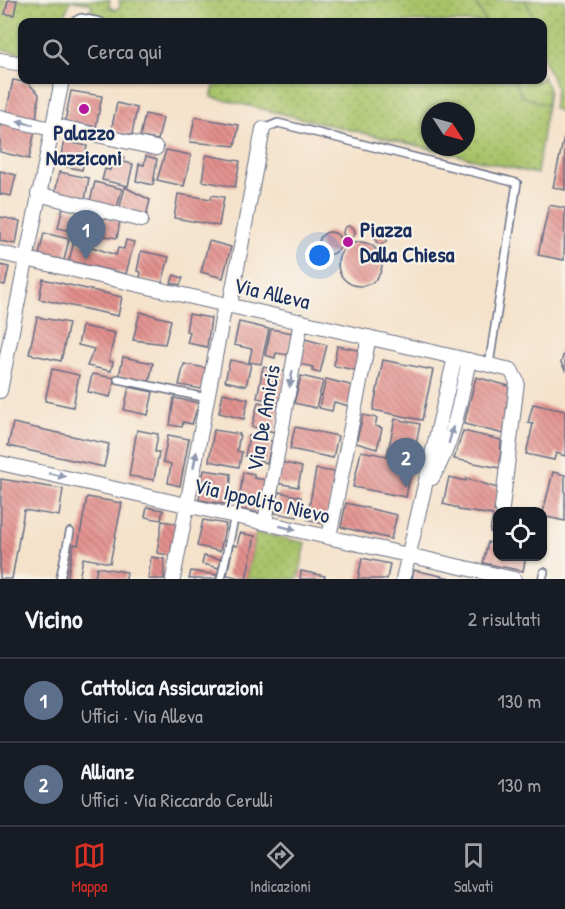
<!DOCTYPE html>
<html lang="it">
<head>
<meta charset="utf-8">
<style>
	:root { --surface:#171b24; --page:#242831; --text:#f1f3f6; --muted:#9ea1a6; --line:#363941; --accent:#d93025 }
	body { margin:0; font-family:"Patrick Hand",sans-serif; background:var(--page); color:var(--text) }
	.controls { position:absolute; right:18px; bottom:18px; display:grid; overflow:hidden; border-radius:12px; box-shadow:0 2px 4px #0004 }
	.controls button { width:54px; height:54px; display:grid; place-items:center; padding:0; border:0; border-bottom:2px solid var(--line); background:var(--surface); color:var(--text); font:30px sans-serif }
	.compass { position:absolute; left:421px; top:102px; width:54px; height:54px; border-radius:50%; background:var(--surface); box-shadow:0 2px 4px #0004; rotate:126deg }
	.you { position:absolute; left:320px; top:256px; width:21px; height:21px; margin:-15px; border:4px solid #fff; border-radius:50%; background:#1a73e8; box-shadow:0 0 0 9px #1a73e833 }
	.badge { display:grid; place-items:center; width:39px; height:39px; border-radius:50%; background:var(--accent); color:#fff; font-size:20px; font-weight:700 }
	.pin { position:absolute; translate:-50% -50px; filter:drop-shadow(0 2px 3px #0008) }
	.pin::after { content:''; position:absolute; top:32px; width:21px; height:18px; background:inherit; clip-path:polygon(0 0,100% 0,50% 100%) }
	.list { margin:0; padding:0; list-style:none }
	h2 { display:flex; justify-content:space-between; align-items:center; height:78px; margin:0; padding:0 24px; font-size:26px }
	h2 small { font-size:20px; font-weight:400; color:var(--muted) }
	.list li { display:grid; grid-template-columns:39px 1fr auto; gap:18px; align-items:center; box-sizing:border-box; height:84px; padding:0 24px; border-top:2px solid var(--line) }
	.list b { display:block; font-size:22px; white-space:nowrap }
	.list p { margin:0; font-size:20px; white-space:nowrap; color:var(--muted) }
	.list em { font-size:20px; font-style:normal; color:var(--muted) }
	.icon { flex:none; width:33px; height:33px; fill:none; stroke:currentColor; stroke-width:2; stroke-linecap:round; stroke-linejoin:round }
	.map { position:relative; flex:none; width:565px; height:579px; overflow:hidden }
	.search { position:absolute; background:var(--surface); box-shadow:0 2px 4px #0004; left:18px; right:18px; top:18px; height:66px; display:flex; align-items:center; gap:15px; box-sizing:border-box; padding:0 21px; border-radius:12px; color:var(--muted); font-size:22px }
	.sheet { height:246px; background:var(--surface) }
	nav { display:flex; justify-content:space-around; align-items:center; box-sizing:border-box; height:84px; border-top:2px solid var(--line); background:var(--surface); font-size:16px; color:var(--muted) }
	nav a { display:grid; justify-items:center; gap:3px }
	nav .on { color:var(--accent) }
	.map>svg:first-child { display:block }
</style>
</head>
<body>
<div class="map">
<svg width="565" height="579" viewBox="0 0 565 579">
	<defs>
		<pattern id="green-dots" width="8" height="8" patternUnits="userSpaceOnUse" patternTransform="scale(1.5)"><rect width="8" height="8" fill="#a8c268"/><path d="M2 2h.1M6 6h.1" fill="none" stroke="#889e59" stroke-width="1.8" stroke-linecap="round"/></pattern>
		<pattern id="wetland-marsh" width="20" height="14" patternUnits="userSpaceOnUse" patternTransform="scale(1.5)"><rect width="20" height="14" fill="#a8c268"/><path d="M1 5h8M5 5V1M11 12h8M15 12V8" fill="none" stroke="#889e59"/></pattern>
		<pattern id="building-back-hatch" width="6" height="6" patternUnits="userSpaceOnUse" patternTransform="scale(1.5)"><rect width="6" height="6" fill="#e3908d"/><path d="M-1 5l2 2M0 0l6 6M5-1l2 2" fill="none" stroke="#b77676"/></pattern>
	</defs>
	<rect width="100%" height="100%" fill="#f7f3e8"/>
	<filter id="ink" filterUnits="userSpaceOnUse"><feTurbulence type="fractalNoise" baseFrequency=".0167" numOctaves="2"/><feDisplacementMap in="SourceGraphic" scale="12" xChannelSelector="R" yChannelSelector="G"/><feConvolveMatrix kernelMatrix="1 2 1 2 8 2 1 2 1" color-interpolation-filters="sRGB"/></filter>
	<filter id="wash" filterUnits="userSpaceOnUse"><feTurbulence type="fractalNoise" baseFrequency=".008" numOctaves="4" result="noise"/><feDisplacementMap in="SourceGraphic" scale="24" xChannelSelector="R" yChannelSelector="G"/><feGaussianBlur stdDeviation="1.35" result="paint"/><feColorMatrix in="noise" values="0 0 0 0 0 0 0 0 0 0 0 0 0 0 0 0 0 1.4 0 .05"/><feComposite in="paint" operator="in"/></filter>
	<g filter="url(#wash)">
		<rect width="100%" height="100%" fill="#f5e2cb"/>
		<path fill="url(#green-dots)" stroke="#627863" stroke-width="1.5" fill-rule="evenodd" d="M0,0H110L109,6L114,10L120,7L119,0H474L486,22H120L89,17L92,4L70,0L63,22H22V54L0,49Z
			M525,0H565V114L553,108L556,88L543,58L542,22H536Z
			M216,80H515L521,96L547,105L537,174L211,97ZM430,111H466V147H430Z
			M256,532L306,543L298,579H246Z"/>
		<path fill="url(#wetland-marsh)" stroke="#627863" stroke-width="1.5" d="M474,0H525L536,22H486Z
			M543,76L549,89L547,105L521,96L515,80H542Z"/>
		<g id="blocks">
			<path fill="url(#building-back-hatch)" d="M8,0H17L14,15L5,14Z
				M13,80L28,83L39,94L36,120L6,114Z
				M71,91L102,96L96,127L65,121Z
				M117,103L137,108L132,135L111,131Z
				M145,114L163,118L158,140L140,137Z
				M195,117L239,125L235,146L190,142Z
				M0,122L35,131L29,159L0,152Z
				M564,137L565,138V190L553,187Z
				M64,141L87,146L82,170L59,165Z
				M166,150L191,155L184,186L157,180Z
				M113,155L124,157L123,162L133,164L128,186L102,180L105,169L110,170Z
				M206,155L240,161L235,187L202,181Z
				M146,156L157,159L153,185L136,181L139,164L144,165Z
				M0,171L16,175L11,196L0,194Z
				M59,172L89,178L85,200L55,194Z
				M95,182L122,189L117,208L90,201Z
				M125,187L150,200L146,217L119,210Z
				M178,194L211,199L212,195L224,197L219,226L174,218Z
				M549,205L565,208L564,260L538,255Z
				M63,207L90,214L85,234L58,228Z
				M0,217L20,221L16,244L0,241Z
				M102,218L120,221L117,238L99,235Z
				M343 232a6 6 0 1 1 12 0a6 6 0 1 1-12 0Z
				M375 238a6 6 0 1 1 12 0a6 6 0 1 1-12 0Z
				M319 243a11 11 0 1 1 22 0a11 11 0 1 1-22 0Z
				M44,233L69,239L64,260L39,255Z
				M126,240L134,242L126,274L69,261L74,241L116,255L118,248L124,249Z
				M209,241L231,247L223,278L201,272Z
				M338 264a22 22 0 1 1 44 0a22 22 0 1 1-44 0Z
				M141,251L169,257L162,283L140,278L141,272L137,271Z
				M0,265L9,267L5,285L0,284Z
				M174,275L183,278L180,285L171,283Z
				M43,279L122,297L118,316L39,299Z
				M140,312L171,320L165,344L133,340Z
				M189,314L211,318L207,347L187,343L190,332L186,331Z
				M37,317L69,323L61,361L29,354Z
				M239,322L269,329L261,364L249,362L252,349L234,345Z
				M82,326L115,333L109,361L113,362L111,371L87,366L94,349L78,345Z
				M271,329L293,333L288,355L276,353L275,358L265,355Z
				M305,339L327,345L320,373L312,371L313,367L299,364Z
				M337,346L359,350L356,370L334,366Z
				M565,349V370L561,363Z
				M123,357L153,363L149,383L119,376Z
				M230,360L251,364L246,386L225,381Z
				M383,360L433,370L422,420L373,410Z
				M184,364L206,368L202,389L179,385Z
				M263,367L286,372L280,402L257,398Z
				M52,369L79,375L73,407L45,401Z
				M92,374L115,378L110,397L88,392Z
				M301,376L323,381L316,408L294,403Z
				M476,377L509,386L504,434L464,424Z
				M326,379L354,386L349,406L334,402L332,411L319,408Z
				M129,387L153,392L148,415L124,410Z
				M223,393L248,399L244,419L219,413Z
				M174,398L199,403L192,424L183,422L182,427L170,425Z
				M258,402L280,406L275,432L252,427Z
				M533,404L565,411V456L556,453L554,460L526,454L533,424L528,423Z
				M363,415L377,418L375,426L382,428L377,449L356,443Z
				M395,419L420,424L406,497L353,487L361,451L387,456Z
				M13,423L109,444L104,467L8,446Z
				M295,427L338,436L333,458L290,449Z
				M137,430L158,434L155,452H159L154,480L129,476Z
				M214,430L240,434L237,451L242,452L239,467L209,461Z
				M463,431L501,440L500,468L454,459Z
				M168,435L189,439L180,486L168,483L171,464L163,462Z
				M249,436L272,441L267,463L245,456Z
				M281,462L302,467L298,487L277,483Z
				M316,469L335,472L326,525L307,519Z
				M204,470L231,474L230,505L199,500Z
				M243,472L254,474V478L266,480L261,513L238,509Z
				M553,472L565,475V521L542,516Z
				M449,477L466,481V478L500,489L494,511L498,512V556H526L523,571L483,563L488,542L494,544L496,533L490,532L493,515L458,510V508L443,504Z
				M1,479L63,489L59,516L24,510L12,579H0Z
				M279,492L301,497L297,517L275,513Z
				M87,497L122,503L110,563L83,558L79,579H67L74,544L78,545Z
				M346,503L397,515L391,539L341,527Z
				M147,507L163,510L161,520L145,517Z
				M203,520L226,524L220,551L197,546Z
				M162,521L179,524L174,556L157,553Z
				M240,533L255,536L246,579L227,575L233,545L237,546Z
				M204,556L221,559L219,568L202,564Z
				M151,557L164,559V579H148Z
				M362,558L390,564L387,579H358Z
				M97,567L127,572L126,579H95Z
				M414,570L450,578L449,579H412Z
				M191,571L217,575L216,579H189Z
				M301,571L325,576L324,579H300Z"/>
		</g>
	</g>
	<g filter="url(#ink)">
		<use href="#blocks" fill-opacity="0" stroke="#676e84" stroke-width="1.5"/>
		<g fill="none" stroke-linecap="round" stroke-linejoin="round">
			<defs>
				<path id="lane" d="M73,22L81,18L101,22
					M263,129L278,123L517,183L489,365
					M118,379L207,398
					M60,579L70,532
					M221,579L235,515
					M542,579L544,572"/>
				<path id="street" d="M0,60L22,64
					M0,117L51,129
					M52,125L156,148
					M38,194L141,220
					M0,253L511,370L517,382L502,508
					M230,305L263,129
					M0,391L61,85L58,80
					M0,463L514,579
					M432,478C454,442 460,400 469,360
					M265,522L301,321
					M329,537L369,337
					M173,579L225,304
					M403,579L455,357"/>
			</defs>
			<use href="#lane" stroke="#676e84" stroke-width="10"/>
			<use href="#street" stroke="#676e84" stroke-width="16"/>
			<use href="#lane" stroke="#fff" stroke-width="7"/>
			<use href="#street" stroke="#fff" stroke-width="14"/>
		</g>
		<defs><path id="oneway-solid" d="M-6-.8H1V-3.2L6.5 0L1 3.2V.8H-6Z" transform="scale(1.5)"/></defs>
		<g fill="#8d97ae">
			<use href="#oneway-solid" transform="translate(25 123) rotate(-167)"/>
			<use href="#oneway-solid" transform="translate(291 379) rotate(100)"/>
			<use href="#oneway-solid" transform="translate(451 435) rotate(-75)"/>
			<use href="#oneway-solid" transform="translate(195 460) rotate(-79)"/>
			<use href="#oneway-solid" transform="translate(57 475) rotate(12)"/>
			<use href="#oneway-solid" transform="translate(288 528) rotate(14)"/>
		</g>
	</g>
	<g fill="#b5179e" stroke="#f7f3e8" stroke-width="2">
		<circle cx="84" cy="109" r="6"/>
		<circle cx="348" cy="242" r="6"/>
	</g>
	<g text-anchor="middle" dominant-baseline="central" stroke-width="4.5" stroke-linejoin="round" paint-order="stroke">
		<g font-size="22" font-weight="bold" fill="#1b2f5e" stroke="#f7f3e8">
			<text x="84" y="132">Palazzo<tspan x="84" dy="25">Nazziconi</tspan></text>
			<text x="360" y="229" text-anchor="start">Piazza<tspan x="360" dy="25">Dalla Chiesa</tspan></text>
		</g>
		<g font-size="22" fill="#1b2f5e" stroke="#f7f3e8">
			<text transform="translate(272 293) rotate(13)">Via Alleva</text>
			<text transform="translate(263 418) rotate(-80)">Via De Amicis</text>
			<text transform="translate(262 500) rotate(13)">Via Ippolito Nievo</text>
		</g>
	</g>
</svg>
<div class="controls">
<button><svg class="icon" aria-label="locate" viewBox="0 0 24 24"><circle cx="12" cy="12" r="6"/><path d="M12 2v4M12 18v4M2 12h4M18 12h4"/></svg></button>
</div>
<svg class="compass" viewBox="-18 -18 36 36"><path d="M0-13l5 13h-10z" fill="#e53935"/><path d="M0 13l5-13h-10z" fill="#9ea1a6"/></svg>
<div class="you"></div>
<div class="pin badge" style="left:86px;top:260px;background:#5c6f8a">1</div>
<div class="pin badge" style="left:406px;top:488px;background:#5c6f8a">2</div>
<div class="search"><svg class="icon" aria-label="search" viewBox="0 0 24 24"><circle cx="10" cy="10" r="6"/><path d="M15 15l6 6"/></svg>Cerca qui</div>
</div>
<section class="sheet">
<h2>Vicino<small>2 risultati</small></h2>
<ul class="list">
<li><span class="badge" style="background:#5c6f8a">1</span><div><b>Cattolica Assicurazioni</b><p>Uffici · Via Alleva</p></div><em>130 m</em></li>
<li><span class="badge" style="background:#5c6f8a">2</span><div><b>Allianz</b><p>Uffici · Via Riccardo Cerulli</p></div><em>130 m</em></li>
</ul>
</section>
<nav>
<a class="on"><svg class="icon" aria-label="map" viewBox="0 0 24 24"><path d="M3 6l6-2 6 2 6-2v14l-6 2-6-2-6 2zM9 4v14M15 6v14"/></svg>Mappa</a>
<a><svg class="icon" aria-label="directions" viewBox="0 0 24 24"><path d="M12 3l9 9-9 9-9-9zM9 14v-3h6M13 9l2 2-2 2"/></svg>Indicazioni</a>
<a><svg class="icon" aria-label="saved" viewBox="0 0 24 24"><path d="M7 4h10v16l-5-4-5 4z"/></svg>Salvati</a>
</nav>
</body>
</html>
